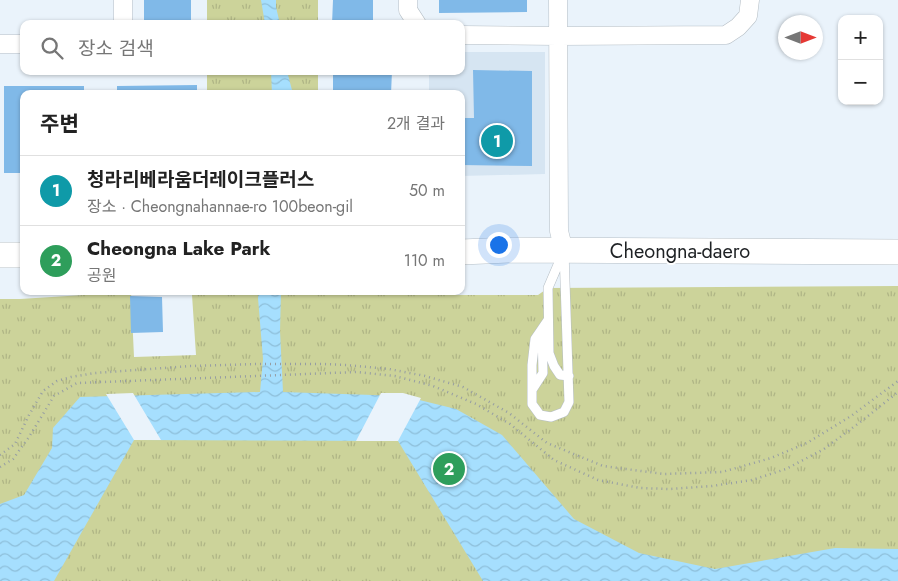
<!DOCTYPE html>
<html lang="ko">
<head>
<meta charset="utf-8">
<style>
	:root { --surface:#fff; --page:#f6f6f6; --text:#222; --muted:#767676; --line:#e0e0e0; --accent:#ea580c }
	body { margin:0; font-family:Jost,"Noto Sans KR",sans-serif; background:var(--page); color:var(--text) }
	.controls { position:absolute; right:15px; top:15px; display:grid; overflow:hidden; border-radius:10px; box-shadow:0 1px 4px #0004 }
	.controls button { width:45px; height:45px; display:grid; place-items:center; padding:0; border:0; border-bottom:1px solid var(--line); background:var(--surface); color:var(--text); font:25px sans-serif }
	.compass { position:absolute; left:778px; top:15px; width:45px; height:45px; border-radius:50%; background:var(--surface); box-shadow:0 1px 4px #0004; rotate:90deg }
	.you { position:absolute; left:498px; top:244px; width:18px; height:18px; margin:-12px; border:4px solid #fff; border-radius:50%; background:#1a73e8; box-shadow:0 0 0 8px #1a73e833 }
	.badge { display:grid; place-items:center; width:32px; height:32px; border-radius:50%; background:var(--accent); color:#fff; font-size:16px; font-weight:700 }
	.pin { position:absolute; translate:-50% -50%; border:2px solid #fff; box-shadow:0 1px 5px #0006 }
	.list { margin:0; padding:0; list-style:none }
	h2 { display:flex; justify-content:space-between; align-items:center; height:65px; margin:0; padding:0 20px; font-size:21px }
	h2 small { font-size:16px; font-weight:400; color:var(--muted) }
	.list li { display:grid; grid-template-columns:32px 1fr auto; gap:15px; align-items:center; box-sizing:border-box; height:70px; padding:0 20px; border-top:1px solid var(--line) }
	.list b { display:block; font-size:19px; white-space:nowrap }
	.list p { margin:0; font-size:16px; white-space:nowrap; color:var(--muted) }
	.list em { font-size:16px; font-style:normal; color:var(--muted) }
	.icon { flex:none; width:28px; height:28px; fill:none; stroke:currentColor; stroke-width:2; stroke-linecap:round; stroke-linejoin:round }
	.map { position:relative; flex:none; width:898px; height:581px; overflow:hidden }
	.search { position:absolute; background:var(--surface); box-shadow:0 1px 4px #0004; left:20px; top:20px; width:445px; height:55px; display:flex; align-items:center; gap:12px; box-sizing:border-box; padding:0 18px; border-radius:10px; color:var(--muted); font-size:19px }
	.panel { position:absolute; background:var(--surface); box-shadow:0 1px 4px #0004; left:20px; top:90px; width:445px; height:205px; border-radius:10px }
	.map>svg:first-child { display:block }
</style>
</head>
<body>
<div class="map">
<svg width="898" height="581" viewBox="0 0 898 581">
	<defs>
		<pattern id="grass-tufts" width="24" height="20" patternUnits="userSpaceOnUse" patternTransform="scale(1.25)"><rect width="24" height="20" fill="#ccd39a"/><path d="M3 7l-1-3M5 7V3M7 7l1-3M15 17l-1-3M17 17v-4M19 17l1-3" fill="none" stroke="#afb585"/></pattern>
		<pattern id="water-waves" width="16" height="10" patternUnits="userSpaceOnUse" patternTransform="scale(1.25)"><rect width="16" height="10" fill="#a6dffe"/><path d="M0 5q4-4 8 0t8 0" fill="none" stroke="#8ebfda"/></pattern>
	</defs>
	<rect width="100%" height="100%" fill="#eaf3fb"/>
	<path fill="#d6e5f2" d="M461,52H545V174L461,176V94H429V71H461Z"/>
	<path fill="url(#grass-tufts)" d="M207,0H318V24H207Z
		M207,71H318V94H207Z
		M898,286V581H0V299H20L131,292L134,357L196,355L192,295H207V291H320V295H538L548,288Z"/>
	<path fill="url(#water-waves)" d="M261,0H276V7L280,24H265Z
		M271,71H287L293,94H272Z
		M259,291H281L280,331L283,392L403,396L456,409L502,435L574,519L639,553L715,569L835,548L898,549V581H483L398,441L134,440L54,581H0V504L24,495L52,448L53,428L80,397L260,392L263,359L258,298Z"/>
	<path fill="#eaf3fb" d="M133,393L161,440H134L106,394Z
		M381,393H403L421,398L398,441H356Z"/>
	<path fill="#80b9e8" d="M144,0H191V24H144Z
		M333,0H373V24H332Z
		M439,0H527V12L439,13Z
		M473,70L532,71V166L461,165V118H474Z
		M333,71H392L391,94H333Z
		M197,85V94H117V86Z
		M4,86H84V94H24V173H4Z
		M130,296L162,297L163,332L131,333Z"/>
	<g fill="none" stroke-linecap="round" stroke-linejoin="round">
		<defs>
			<path id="service" d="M563,253L548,288L549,353L554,366L560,375L569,376
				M548,320L535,339L532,365V404L540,415L551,417L564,412L569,402L564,251
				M532,390L543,373L542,329"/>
			<path id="minor" d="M123,0V24
				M408,0V10L417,24
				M558,0L559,231L564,251
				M461,35L558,36L726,35L738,27L748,16L750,0
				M0,44H24"/>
			<path id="secondary" d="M461,252L512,250L898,252
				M0,255H24"/>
		</defs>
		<use href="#service" stroke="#b5bec5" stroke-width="10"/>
		<use href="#minor" stroke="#b5bec5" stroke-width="19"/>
		<use href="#secondary" stroke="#b5bec5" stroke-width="26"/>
		<path stroke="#969da3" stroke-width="2.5" stroke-dasharray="1 4" stroke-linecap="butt" d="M0,455L15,444L29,415L43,391L57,381L71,377L95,373L191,366L258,364H323L346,365L389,369L425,376L463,387L509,413L547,443L603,466L664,474L722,472L771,458L807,443L851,416L898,381
			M0,467L13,459L29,437L54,396L77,383L357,372L395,376L433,386L476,404L510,424L554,460L598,480L640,488L670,489L712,486L752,480L786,469L824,449L863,420L898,392"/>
		<use href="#service" stroke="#fff" stroke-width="9"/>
		<use href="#minor" stroke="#fff" stroke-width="18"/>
		<use href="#secondary" stroke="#fff" stroke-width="25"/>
	</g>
	<g text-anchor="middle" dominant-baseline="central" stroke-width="4" stroke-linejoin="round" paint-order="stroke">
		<g font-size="20" fill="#1e2124" stroke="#fff">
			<text x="680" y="251">Cheongna-daero</text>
		</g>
	</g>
</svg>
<div class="controls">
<button>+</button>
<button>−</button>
</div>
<svg class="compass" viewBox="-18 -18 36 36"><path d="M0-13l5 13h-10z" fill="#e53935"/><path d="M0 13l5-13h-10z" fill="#767676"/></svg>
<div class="you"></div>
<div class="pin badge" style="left:497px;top:141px;background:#0f9aa8">1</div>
<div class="pin badge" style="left:449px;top:469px;background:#2e9e5b">2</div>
<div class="search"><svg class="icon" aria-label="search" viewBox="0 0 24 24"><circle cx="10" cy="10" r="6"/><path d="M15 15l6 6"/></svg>장소 검색</div>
<section class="panel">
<h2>주변<small>2개 결과</small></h2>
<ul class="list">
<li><span class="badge" style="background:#0f9aa8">1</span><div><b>청라리베라움더레이크플러스</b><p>장소 · Cheongnahannae-ro 100beon-gil</p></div><em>50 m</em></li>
<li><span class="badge" style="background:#2e9e5b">2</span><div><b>Cheongna Lake Park</b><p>공원</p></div><em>110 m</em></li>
</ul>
</section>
</div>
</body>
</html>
